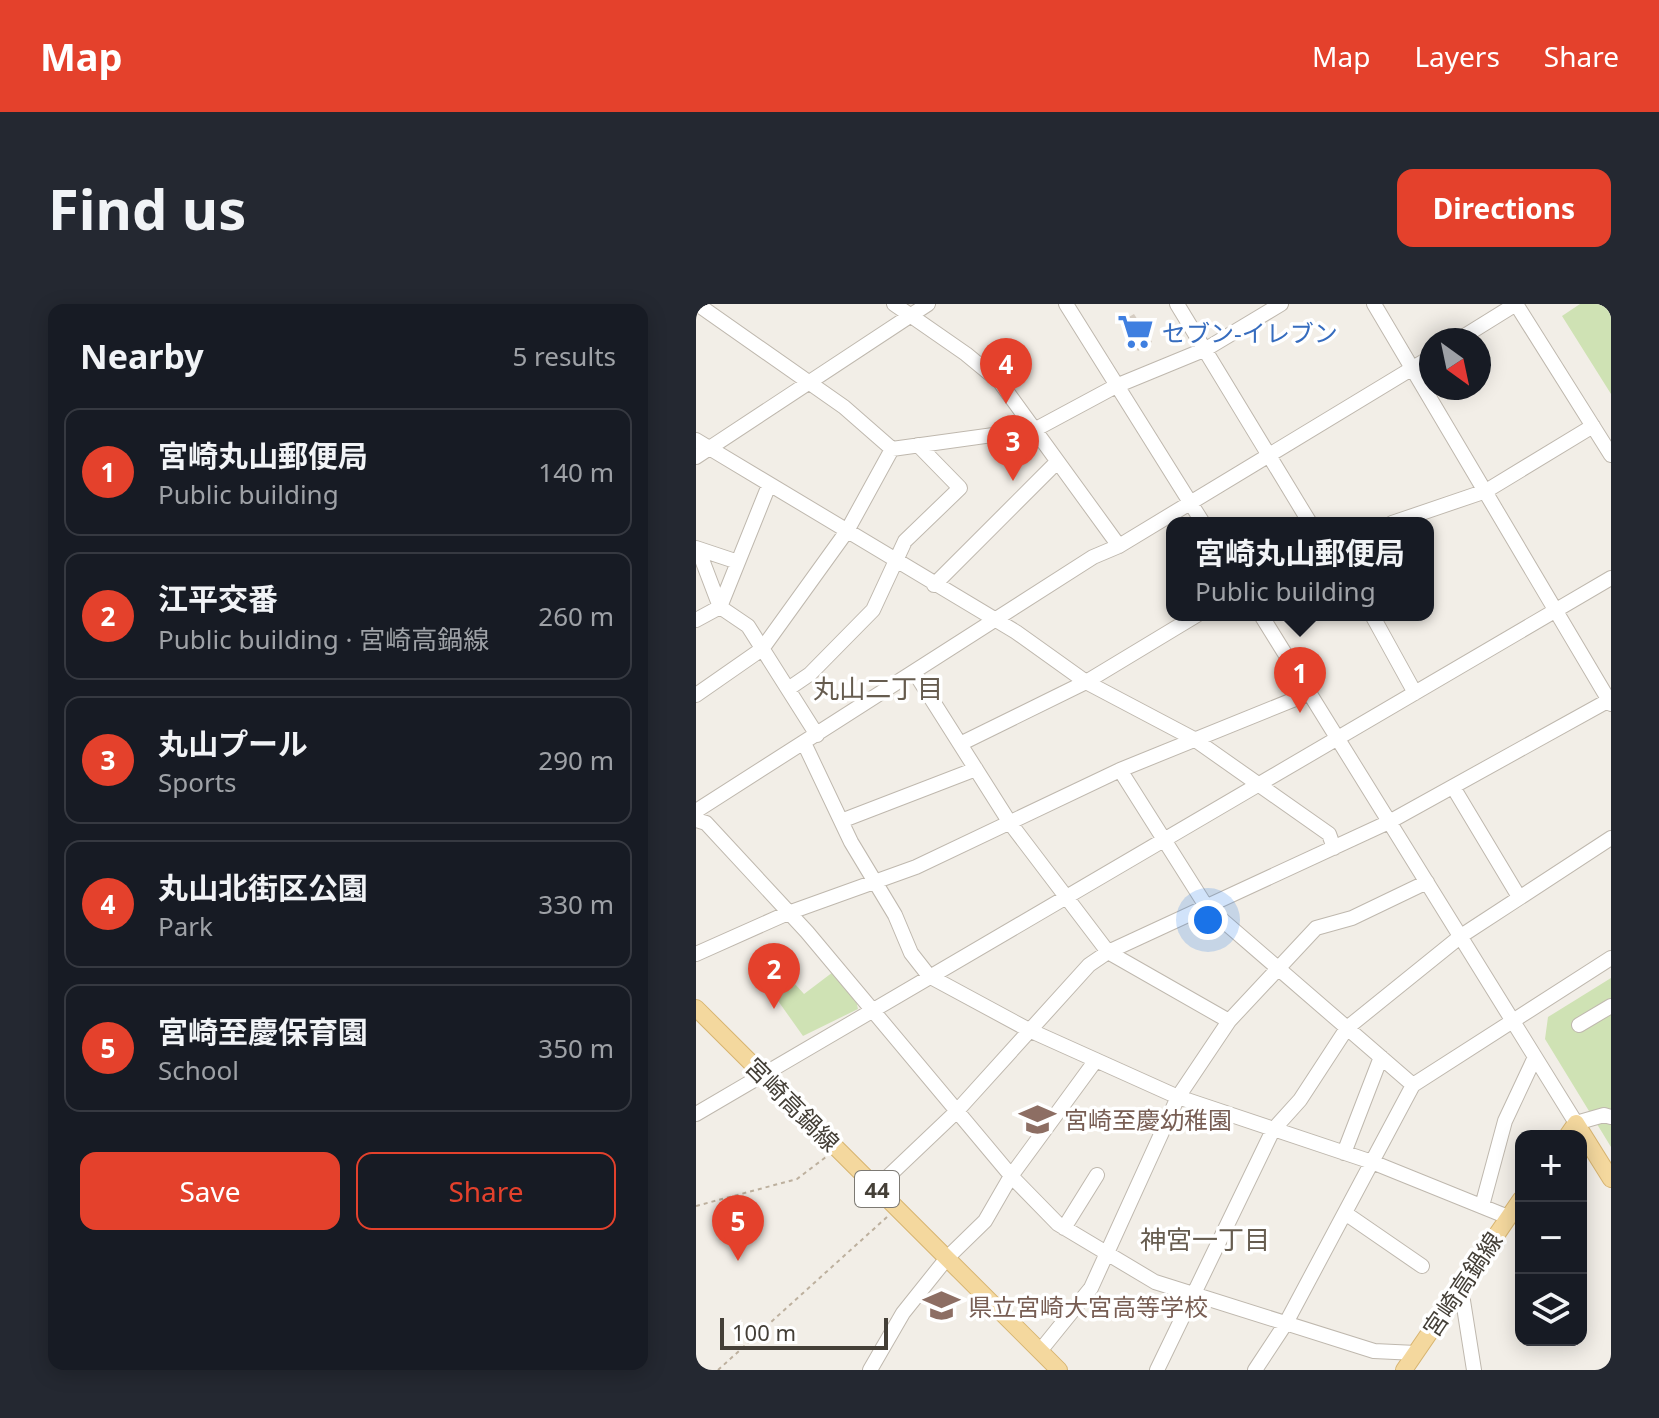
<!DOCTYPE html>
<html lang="en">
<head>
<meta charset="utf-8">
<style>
	:root { --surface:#171b24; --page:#242831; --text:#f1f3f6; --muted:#9ea1a6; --line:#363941; --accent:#e4412c }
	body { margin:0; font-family:"Noto Sans","Noto Sans JP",sans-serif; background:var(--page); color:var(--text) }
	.controls { position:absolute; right:24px; bottom:24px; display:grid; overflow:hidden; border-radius:16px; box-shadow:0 4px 20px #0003 }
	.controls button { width:72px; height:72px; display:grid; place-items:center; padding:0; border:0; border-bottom:2px solid var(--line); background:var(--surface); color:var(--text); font:40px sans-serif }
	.compass { position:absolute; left:723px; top:24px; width:72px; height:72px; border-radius:50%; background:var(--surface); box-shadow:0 4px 20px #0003; rotate:147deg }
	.scale { position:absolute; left:24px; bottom:20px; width:168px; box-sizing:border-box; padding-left:8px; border:4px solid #443f37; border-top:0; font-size:22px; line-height:28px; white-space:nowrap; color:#443f37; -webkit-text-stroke:6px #fff; paint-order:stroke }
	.you { position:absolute; left:512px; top:616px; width:28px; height:28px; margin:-20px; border:6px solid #fff; border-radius:50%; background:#1a73e8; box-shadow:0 0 0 12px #1a73e833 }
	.badge { display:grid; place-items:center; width:52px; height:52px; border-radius:50%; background:var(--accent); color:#fff; font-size:26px; font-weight:700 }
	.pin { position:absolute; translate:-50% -66px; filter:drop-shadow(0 2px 4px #0008) }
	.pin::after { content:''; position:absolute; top:42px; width:28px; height:24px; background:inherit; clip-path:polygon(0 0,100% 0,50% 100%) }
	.popup { position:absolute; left:470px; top:213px; width:268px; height:104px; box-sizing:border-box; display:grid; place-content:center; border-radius:16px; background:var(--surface); filter:drop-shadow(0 2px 6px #0005); font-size:26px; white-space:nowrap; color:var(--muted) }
	.popup b { font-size:30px; color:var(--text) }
	.popup::after { content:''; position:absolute; left:50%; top:100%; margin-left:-16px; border:16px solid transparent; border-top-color:var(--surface) }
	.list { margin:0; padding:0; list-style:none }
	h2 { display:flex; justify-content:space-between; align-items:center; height:104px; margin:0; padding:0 32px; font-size:34px }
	h2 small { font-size:26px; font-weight:400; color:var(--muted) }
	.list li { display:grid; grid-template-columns:52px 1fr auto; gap:24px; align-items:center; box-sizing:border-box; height:128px; margin:0 16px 16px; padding:0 16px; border:2px solid var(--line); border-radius:16px }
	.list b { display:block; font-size:30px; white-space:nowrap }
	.list p { margin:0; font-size:26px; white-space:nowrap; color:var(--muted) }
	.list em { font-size:26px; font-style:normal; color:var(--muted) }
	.actions { display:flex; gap:16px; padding:24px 32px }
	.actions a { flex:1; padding:18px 0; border:2px solid var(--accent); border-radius:16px; text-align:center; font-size:28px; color:var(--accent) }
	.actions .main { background:var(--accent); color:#fff }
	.icon { flex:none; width:44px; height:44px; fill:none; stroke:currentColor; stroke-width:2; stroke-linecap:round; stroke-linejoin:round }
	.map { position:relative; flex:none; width:915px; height:1066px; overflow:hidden; border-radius:16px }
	header { display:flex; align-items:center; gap:48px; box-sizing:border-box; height:112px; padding:0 40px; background:var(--accent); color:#fff }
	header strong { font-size:38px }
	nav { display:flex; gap:44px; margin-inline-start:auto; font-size:28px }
	.intro { display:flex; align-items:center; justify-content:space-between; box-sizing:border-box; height:192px; padding:0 48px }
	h1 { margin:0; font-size:56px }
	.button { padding:20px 36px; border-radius:16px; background:var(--accent); color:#fff; font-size:28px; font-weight:700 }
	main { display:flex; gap:48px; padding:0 48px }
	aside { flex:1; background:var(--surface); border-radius:16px; box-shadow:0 4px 20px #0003 }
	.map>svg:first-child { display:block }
</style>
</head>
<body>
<header>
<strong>Map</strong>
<nav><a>Map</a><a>Layers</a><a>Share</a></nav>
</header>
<div class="intro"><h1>Find us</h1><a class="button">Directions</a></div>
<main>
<aside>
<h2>Nearby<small>5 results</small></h2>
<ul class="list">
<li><span class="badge">1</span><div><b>宮崎丸山郵便局</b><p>Public building</p></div><em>140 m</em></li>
<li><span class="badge">2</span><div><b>江平交番</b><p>Public building · 宮崎高鍋線</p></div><em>260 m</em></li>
<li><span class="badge">3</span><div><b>丸山プール</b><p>Sports</p></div><em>290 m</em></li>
<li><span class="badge">4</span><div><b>丸山北街区公園</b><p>Park</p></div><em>330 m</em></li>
<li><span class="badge">5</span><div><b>宮崎至慶保育園</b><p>School</p></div><em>350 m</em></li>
</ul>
<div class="actions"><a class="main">Save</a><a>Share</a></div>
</aside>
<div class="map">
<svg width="915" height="1066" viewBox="0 0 915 1066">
	<rect width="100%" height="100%" fill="#f2eee7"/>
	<path fill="#cfe2b4" d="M884,0H915V90L866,12Z
		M137,668L160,696L162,705L107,732L80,694L99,680L108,690Z
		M915,674V843L849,735L852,713Z"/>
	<path fill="#d5ccc1" d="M438,10L456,38L442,47L424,18Z"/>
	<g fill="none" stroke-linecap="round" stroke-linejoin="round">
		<defs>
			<path id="minor" d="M1,0L148,103L196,145
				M198,0L270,50L304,78L423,242
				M370,0L507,219
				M481,0L614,219
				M678,0L915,400
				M820,0L915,151
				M762,36L820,0
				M0,136L320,328L390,378L498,435L633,530L638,544
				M0,153L232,0
				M696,219L790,187L897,122
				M0,244L42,258
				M2,245L24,303L52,322L121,431
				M238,281L360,159
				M565,311L880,819L908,811L915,813
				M676,311L719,389
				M0,316L24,303L73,181
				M219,369L314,519L412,648L533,717
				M92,385L114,370L177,306L209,237L264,184L222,141
				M0,391L66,345L151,227L196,145L340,125L420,82L510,45L585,0
				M108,439L155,538L199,611L215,649L233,672L333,726L482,793L676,858L812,913
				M264,440L390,378L501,311
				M424,466L510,602L717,781
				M757,483L823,593
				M0,507L397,253L423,242L735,53
				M0,516L10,519L111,628L317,874L362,920L459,978L678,1047L720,1049
				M145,517L280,465
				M0,650L92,609L220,563L424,466L614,389
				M883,721L915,702
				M0,810L915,274
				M648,849L685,753
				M180,884L260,808L393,661L412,648L693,518L915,395
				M786,902L809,817L839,753
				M649,909L726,962
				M368,924L401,871
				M765,984L778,1066
				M344,1047L395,984L482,793L533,717L620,624L656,614L731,578
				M174,1066L207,1009L251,954L289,917L315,872L400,756
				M461,1066L577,826L604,796L651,724L765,632L915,534
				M559,1066L590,1019L717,781L915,654"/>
			<path id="major" d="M0,704L363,1066
				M871,832L880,819L915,875
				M708,1066L825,895"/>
		</defs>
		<use href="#minor" stroke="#bfb8ae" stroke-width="16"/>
		<use href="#major" stroke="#d7b470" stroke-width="18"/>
		<path stroke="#bdb09e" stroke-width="2" stroke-dasharray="4 4" stroke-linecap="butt" d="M0,902L101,875L130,853
			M22,1066L191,913"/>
		<use href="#minor" stroke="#fff" stroke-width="14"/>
		<use href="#major" stroke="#f4d89e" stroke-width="16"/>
	</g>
	<defs>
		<symbol id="supermarket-bare" viewBox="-9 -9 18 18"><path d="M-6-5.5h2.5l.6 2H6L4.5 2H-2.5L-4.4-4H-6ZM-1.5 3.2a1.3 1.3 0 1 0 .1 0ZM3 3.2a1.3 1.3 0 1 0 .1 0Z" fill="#3f7fe0" stroke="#fff" stroke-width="2.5" paint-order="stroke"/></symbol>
		<symbol id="school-bare" viewBox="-9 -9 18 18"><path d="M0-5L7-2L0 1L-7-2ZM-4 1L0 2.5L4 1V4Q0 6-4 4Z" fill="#8d6e63" stroke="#fff" stroke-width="2.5" paint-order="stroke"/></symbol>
	</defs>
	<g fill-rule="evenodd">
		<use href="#supermarket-bare" x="414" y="2" width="51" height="51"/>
		<use href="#school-bare" x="316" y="790" width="51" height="51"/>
		<use href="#school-bare" x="220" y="976" width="51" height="51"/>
	</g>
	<g text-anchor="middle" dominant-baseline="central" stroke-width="7" stroke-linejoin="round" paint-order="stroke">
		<rect fill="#fff" stroke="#7c7973" stroke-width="2" x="159" y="867" width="44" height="36" rx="6"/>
		<g font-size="22" font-weight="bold" fill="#443f37">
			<text x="181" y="885">44</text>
		</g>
		<g font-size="24" fill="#366cbe" stroke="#fff" text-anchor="start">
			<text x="466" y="28">セブン-イレブン</text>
		</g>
		<g font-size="24" fill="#443f37" stroke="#fff">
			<text transform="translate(97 800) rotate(45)">宮崎高鍋線</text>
			<text transform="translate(766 980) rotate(-56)">宮崎高鍋線</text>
		</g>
		<g font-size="24" fill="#785e54" stroke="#fff" text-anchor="start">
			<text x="368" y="815">宮崎至慶幼稚園</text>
			<text x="272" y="1002">県立宮崎大宮高等学校</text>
		</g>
		<g font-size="26" fill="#665c4f" stroke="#fff">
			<text x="182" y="384">丸山二丁目</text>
			<text x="509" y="935">神宮一丁目</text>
		</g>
	</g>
</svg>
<div class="controls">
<button>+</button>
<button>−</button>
<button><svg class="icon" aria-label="layers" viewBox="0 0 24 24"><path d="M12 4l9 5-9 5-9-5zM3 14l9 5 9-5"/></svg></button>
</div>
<svg class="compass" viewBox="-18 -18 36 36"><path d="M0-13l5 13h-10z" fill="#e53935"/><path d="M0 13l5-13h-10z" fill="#9ea1a6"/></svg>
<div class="scale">100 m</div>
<div class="you"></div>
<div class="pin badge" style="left:604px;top:409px">1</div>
<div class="popup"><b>宮崎丸山郵便局</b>Public building</div>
<div class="pin badge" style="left:78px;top:705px">2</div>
<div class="pin badge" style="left:317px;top:177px">3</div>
<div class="pin badge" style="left:310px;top:100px">4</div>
<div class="pin badge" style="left:42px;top:957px">5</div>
</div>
</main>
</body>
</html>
